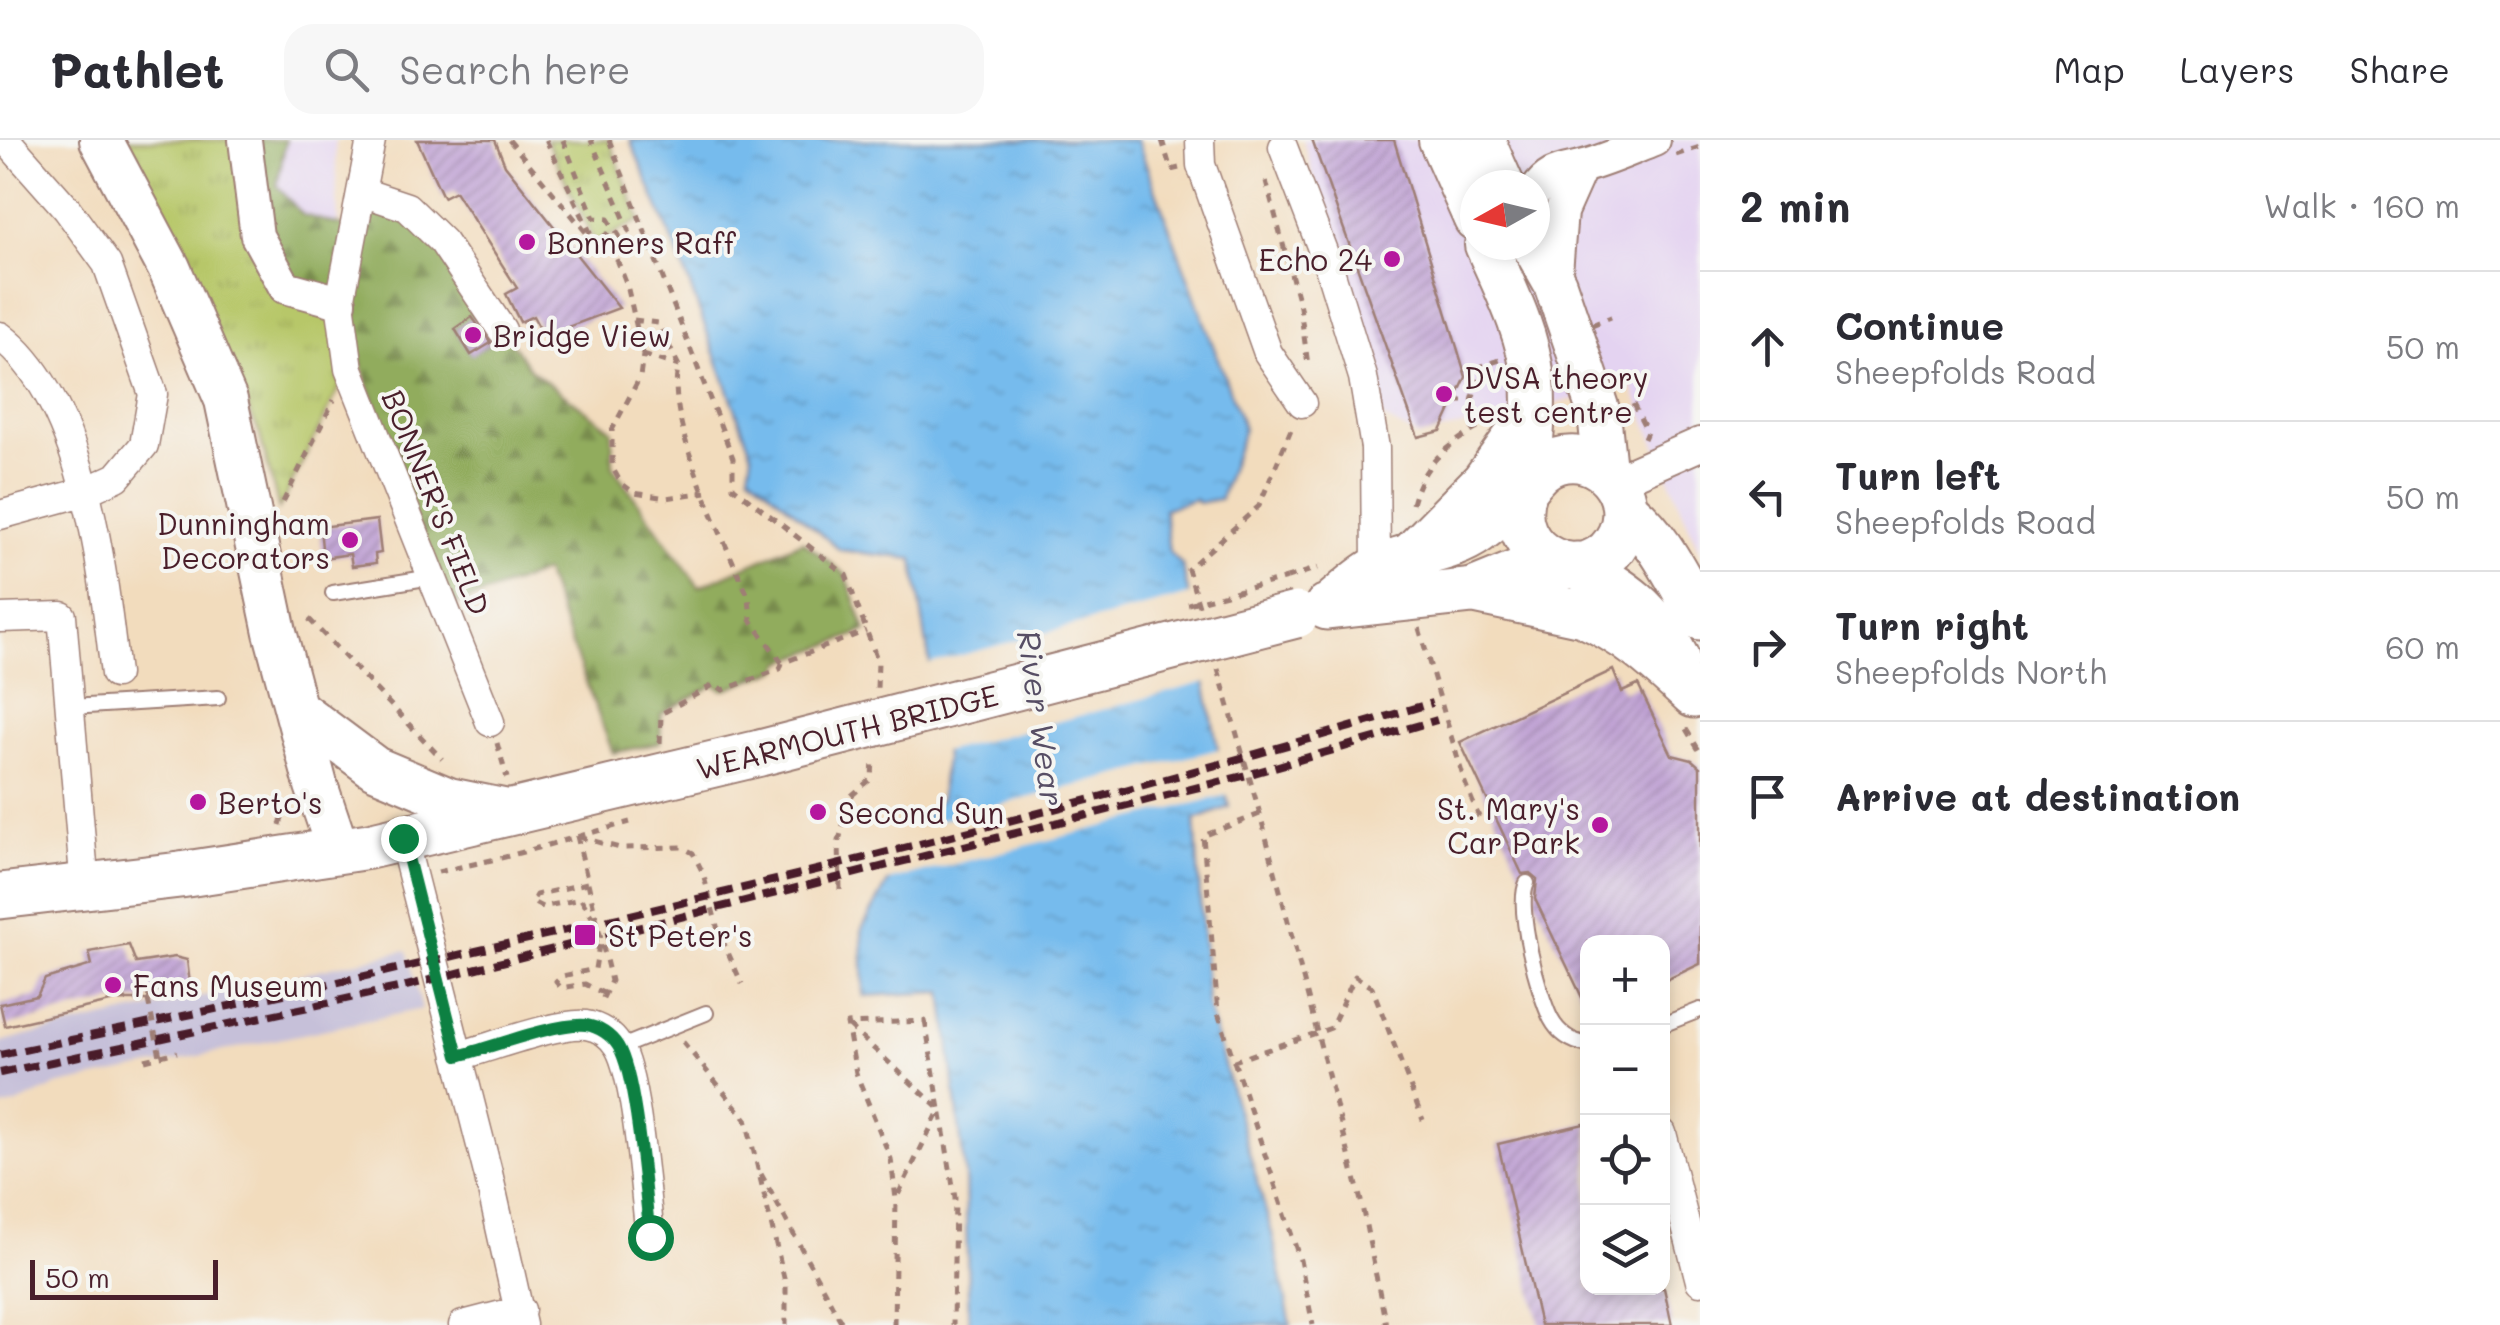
<!DOCTYPE html>
<html lang="en">
<head>
<meta charset="utf-8">
<style>
	:root { --surface:#fff; --page:#f7f7f7; --text:#2b2b33; --muted:#7c7c81; --line:#e1e1e2 }
	body { margin:0; font-family:Mali,sans-serif; background:var(--page); color:var(--text) }
	.controls { position:absolute; right:30px; bottom:30px; display:grid; overflow:hidden; border-radius:20px; box-shadow:0 5px 15px #0003 }
	.controls button { width:90px; height:90px; display:grid; place-items:center; padding:0; border:0; border-bottom:2px solid var(--line); background:var(--surface); color:var(--text); font:50px sans-serif }
	.compass { position:absolute; left:1460px; top:30px; width:90px; height:90px; border-radius:50%; background:var(--surface); box-shadow:0 5px 15px #0003; rotate:262deg }
	.scale { position:absolute; left:30px; bottom:25px; width:188px; box-sizing:border-box; padding-left:10px; border:5px solid #4a1f2b; border-top:0; font-size:28px; line-height:35px; white-space:nowrap; color:#4a1f2b; -webkit-text-stroke:8px #f6f6f2; paint-order:stroke }
	.stop { position:absolute; width:30px; height:30px; margin:-22px; border:8px solid #0b8043; border-radius:50%; background:#fff }
	.stop.end { background:#0b8043; border-color:#fff; box-shadow:0 2px 10px #0008 }
	.list { margin:0; padding:0; list-style:none }
	h2 { display:flex; justify-content:space-between; align-items:center; height:130px; margin:0; padding:0 40px; font-size:42px }
	h2 small { font-size:32px; font-weight:400; color:var(--muted) }
	.list li { display:grid; grid-template-columns:65px 1fr auto; gap:30px; align-items:center; box-sizing:border-box; height:150px; padding:0 40px; border-top:2px solid var(--line) }
	.list b { display:block; font-size:38px; white-space:nowrap }
	.list p { margin:0; font-size:32px; white-space:nowrap; color:var(--muted) }
	.list em { font-size:32px; font-style:normal; color:var(--muted) }
	.icon { flex:none; width:55px; height:55px; fill:none; stroke:currentColor; stroke-width:2; stroke-linecap:round; stroke-linejoin:round }
	.map { position:relative; flex:none; width:1700px; height:1185px; overflow:hidden }
	header { display:flex; align-items:center; gap:60px; box-sizing:border-box; height:140px; padding:0 50px; background:var(--surface); border-bottom:2px solid var(--line) }
	header strong { font-size:48px }
	nav { display:flex; gap:55px; margin-inline-start:auto; font-size:35px }
	.search { width:700px; height:90px; background:var(--page); display:flex; align-items:center; gap:25px; box-sizing:border-box; padding:0 35px; border-radius:30px; color:var(--muted); font-size:38px }
	main { display:flex }
	aside { flex:1; background:var(--surface) }
	.map>svg:first-child { display:block }
</style>
</head>
<body>
<header>
<strong>Pathlet</strong>
<div class="search"><svg class="icon" aria-label="search" viewBox="0 0 24 24"><circle cx="10" cy="10" r="6"/><path d="M15 15l6 6"/></svg>Search here</div>
<nav><a>Map</a><a>Layers</a><a>Share</a></nav>
</header>
<main>
<div class="map">
<svg width="1700" height="1185" viewBox="0 0 1700 1185">
	<defs>
		<pattern id="grass-tufts" width="24" height="20" patternUnits="userSpaceOnUse" patternTransform="scale(2.5)"><rect width="24" height="20" fill="#b7c769"/><path d="M3 7l-1-3M5 7V3M7 7l1-3M15 17l-1-3M17 17v-4M19 17l1-3" fill="none" stroke="#9faa5b"/></pattern>
		<pattern id="forest-firs" width="22" height="20" patternUnits="userSpaceOnUse" patternTransform="scale(2.5)"><rect width="22" height="20" fill="#91ac5d"/><path d="M5 1l3.5 6h-7zM16 11l3.5 6h-7z" fill="#788b4d"/></pattern>
		<pattern id="water-ripples" width="26" height="14" patternUnits="userSpaceOnUse" patternTransform="scale(2.5)"><rect width="26" height="14" fill="#76bbed"/><path d="M2 4q2-2 4 0t4 0M15 11q2-2 4 0t4 0" fill="none" stroke="#68a0cb"/></pattern>
		<pattern id="building-hatch" width="6" height="6" patternUnits="userSpaceOnUse" patternTransform="scale(2.5)"><rect width="6" height="6" fill="#bd9ed3"/><path d="M-1 1l2-2M0 6l6-6M5 7l2-2" fill="none" stroke="#9c80ab"/></pattern>
	</defs>
	<rect width="100%" height="100%" fill="#f6f6f2"/>
	<filter id="ink" filterUnits="userSpaceOnUse"><feTurbulence type="fractalNoise" baseFrequency=".01" numOctaves="2"/><feDisplacementMap in="SourceGraphic" scale="20" xChannelSelector="R" yChannelSelector="G"/><feConvolveMatrix kernelMatrix="1 2 1 2 8 2 1 2 1" color-interpolation-filters="sRGB"/></filter>
	<filter id="wash" filterUnits="userSpaceOnUse"><feTurbulence type="fractalNoise" baseFrequency=".0048" numOctaves="4" result="noise"/><feDisplacementMap in="SourceGraphic" scale="40" xChannelSelector="R" yChannelSelector="G"/><feGaussianBlur stdDeviation="2.25" result="paint"/><feColorMatrix in="noise" values="0 0 0 0 0 0 0 0 0 0 0 0 0 0 0 0 0 1.4 0 .05"/><feComposite in="paint" operator="in"/></filter>
	<g filter="url(#wash)">
		<rect width="100%" height="100%" fill="#f2dcbd"/>
		<path fill="#e4d3f1" fill-rule="evenodd" d="M245,0H335L340,162Z
			M1303,0H1700V412L1631,245L1418,297L1383,278ZM1475,45H1535V105H1475Z"/>
		<path fill="#c6c0d9" d="M407,810L422,869L56,946L15,965L0,968V902Z"/>
		<path fill="url(#grass-tufts)" stroke="#80734a" stroke-width="2.5" d="M118,0H245L340,162L349,229L279,369L259,292Z
			M546,0H609L640,80L595,103Z"/>
		<path fill="url(#forest-firs)" stroke="#6e6644" stroke-width="2.5" d="M245,0H286L277,46L303,75L354,89L362,52L443,102L475,176L455,189L471,214L492,202L502,190L531,230L612,290L613,327L699,447L803,401L846,435L866,491L782,522L780,529L723,550L714,545L661,574L660,603L613,613L544,432L445,469L340,162L285,147Z"/>
		<path fill="url(#water-ripples)" stroke="#606d8c" stroke-width="2.5" d="M630,0H1137L1244,289L1220,359L1198,363L1195,359L1164,369L1169,412L1182,425L1187,447L1229,667L1195,680L1207,865L1272,1093L1291,1185H969L965,1034L943,852L864,856L862,789L928,672L940,660L945,617L913,419L840,410L749,333L752,314L679,116Z"/>
		<path fill="#f2dcbd" d="M1193,454L1210,541L939,613L924,525Z
			M1223,608L1231,654L884,742L917,686Z"/>
		<g id="blocks">
			<path fill="url(#building-hatch)" d="M417,0H495L505,25L619,168L544,196L533,176L520,182L506,154L517,148L455,51L443,57Z
				M1312,0H1394L1466,237L1441,291L1418,297Z
				M472,177L491,203L471,215L455,189Z
				M377,380L381,413L375,414L376,423L352,426L350,414L323,418L320,387Z
				M1613,530L1622,552L1638,545L1672,615L1692,620L1700,627V824L1662,842V802H1588V870L1535,759L1537,739L1530,733L1522,734L1460,602Z
				M129,805L136,823L175,817L187,820L190,844L149,853L148,860H119L5,886L0,864L37,856L45,839L92,825L89,812Z
				M1588,983V1148H1664L1672,1185H1540L1498,1004Z"/>
		</g>
	</g>
	<g filter="url(#ink)">
		<use href="#blocks" fill-opacity="0" stroke="#9e7e74" stroke-width="2.5"/>
		<g fill="none" stroke-linecap="round" stroke-linejoin="round">
			<defs>
				<path id="service" d="M333,453L432,437
					M71,567L218,558
					M1527,743C1515,766 1539,856 1551,879C1559,894 1572,902 1588,905
					M1662,885L1700,870
					M619,908L706,873"/>
				<path id="minor" d="M371,0L340,162L349,229L490,582
					M1200,0L1201,25L1268,213L1302,263
					M1283,7L1329,127L1363,237L1375,308L1376,429
					M362,52L407,67L443,102L502,190
					M0,196C86,261 103,433 115,534
					M0,375L84,352L117,337L144,305L153,254L107,124L67,69L6,0
					M0,478L62,476L85,748
					M403,699L488,1033L522,1185
					M458,916C489,908 557,882 586,885C599,887 611,895 618,906C637,937 645,1055 650,1097
					M1662,993L1700,1141
					M463,1185L521,1170"/>
				<path id="tertiary" d="M245,0L257,96L285,147L340,162
					M1535,52C1550,30 1561,32 1584,26C1607,20 1631,9 1654,0
					M1555,144L1561,72L1581,27
					M1616,341L1700,304"/>
				<path id="primary" d="M101,0L169,128L226,260L275,492L316,645L338,710
					M1440,0L1475,79
					M1483,0L1503,45
					M1486,105C1505,148 1528,192 1533,239C1536,273 1531,308 1528,342
					M1533,105L1555,144L1599,273L1605,330
					M1409,416L1483,341L1532,273
					M296,569L375,628L449,659L513,672"/>
				<path id="trunk" d="M1625,370C1660,397 1678,440 1700,477
					M1576,425C1623,450 1651,469 1676,518
					M1475,451L1583,474C1630,495 1656,520 1694,555
					M1330,466C1345,454 1361,438 1378,429C1409,412 1449,412 1478,391C1493,380 1511,364 1523,350C1533,338 1540,326 1557,321C1600,308 1639,354 1620,395C1592,456 1499,417 1524,349
					M1327,467L1473,451L1549,420
					M0,756L180,735L369,706L760,613"/>
			</defs>
			<use href="#service" stroke="#9e7e74" stroke-width="18"/>
			<use href="#minor" stroke="#9e7e74" stroke-width="31"/>
			<use href="#tertiary" stroke="#9e7e74" stroke-width="36"/>
			<use href="#primary" stroke="#9e7e74" stroke-width="46"/>
			<use href="#trunk" stroke="#9e7e74" stroke-width="49"/>
			<path stroke="#9e7e74" stroke-width="5" stroke-dasharray="8 8" stroke-linecap="butt" d="M509,0L595,103L607,94L627,145L643,215L640,237L612,290V327L621,343L634,353L666,358L706,352
				M546,0L591,94
				M563,0L594,78L608,79L620,97L629,90L591,0
				M609,0L733,318V347L846,435L878,522L877,548
				M1162,0L1171,30L1179,28
				M1676,15L1700,7
				M1266,41L1300,167L1308,225
				M634,180L658,183L679,226C662,277 727,406 749,458L751,480L782,523
				M643,215L679,226
				M1455,261H1472L1482,226L1500,220
				M1633,264L1647,292L1644,299
				M283,362L334,260
				M1412,364C1422,324 1447,305 1481,286
				M1287,438L1318,428
				M1199,466L1188,429L1259,366L1292,287
				M309,479L442,619
				M1419,488L1465,643L1479,677
				M1218,529L1260,674L1361,1061L1386,1185
				M1686,589L1700,612
				M497,603L507,638
				M660,603L661,574L715,544L723,550L780,529L782,523L866,491
				M1260,674L1203,696L1218,873L1234,921L1331,888L1355,836L1372,847L1423,980
				M280,685L286,662
				M577,696L611,841L601,862
				M579,697L620,708L682,707L693,713L703,733L718,790L742,844
				M438,732L505,717L630,682
				M587,743L536,755L532,762L542,767L581,759L592,777
				M840,750L839,701L850,657L872,638L873,619
				M599,805L595,829L562,836L556,842L561,848L585,844L605,854
				M119,860H148L149,853
				M925,881L940,969L896,1059L891,1019L856,933L847,884Z
				M849,886L940,969L955,1058L953,1185
				M683,902L746,979L786,1146V1185
				M145,920L177,912
				M1234,921L1300,1120L1313,1185
				M761,1034L843,1185
				M894,1185L896,1059"/>
			<use href="#service" stroke="#fff" stroke-width="14"/>
			<use href="#minor" stroke="#fff" stroke-width="28"/>
			<use href="#tertiary" stroke="#fff" stroke-width="32"/>
			<use href="#primary" stroke="#fff" stroke-width="42"/>
			<use href="#trunk" stroke="#fff" stroke-width="45"/>
			<path stroke="#4a1f2b" stroke-width="8" stroke-dasharray="15 8" stroke-linecap="butt" d="M0,915C481,814 961,703 1432,563
				M0,933L402,847L1247,635L1437,580"/>
			<defs>
				<path id="trunk-bridge" d="M760,613L1296,475"/>
			</defs>
			<use href="#trunk-bridge" stroke="#9e7e74" stroke-width="49" stroke-linecap="butt"/>
			<path stroke="#9e7e74" stroke-width="5" stroke-dasharray="8 8" stroke-linecap="butt" d="M1592,185L1611,177
				M1188,464L1287,438
				M148,860L160,916"/>
			<use href="#trunk-bridge" stroke="#fff" stroke-width="45"/>
		</g>
	</g>
	<g fill="none" stroke-linecap="round" stroke-linejoin="round" filter="url(#ink)">
		<path stroke="#0b8043" stroke-width="12" d="M403,698L458,916C489,908 557,882 586,885C599,887 611,895 618,906C637,937 645,1056 650,1097"/>
	</g>
	<g fill="#b5179e" stroke="#f6f6f2" stroke-width="4">
		<circle cx="527" cy="102" r="10"/>
		<circle cx="1392" cy="119" r="10"/>
		<circle cx="473" cy="195" r="10"/>
		<circle cx="1444" cy="254" r="10"/>
		<circle cx="350" cy="400" r="10"/>
		<circle cx="198" cy="662" r="10"/>
		<circle cx="818" cy="672" r="10"/>
		<circle cx="1600" cy="685" r="10"/>
		<rect x="573" y="783" width="24" height="24" rx="5"/>
		<circle cx="113" cy="845" r="10"/>
	</g>
	<g text-anchor="middle" dominant-baseline="central" stroke-width="8" stroke-linejoin="round" paint-order="stroke">
		<g font-size="30" fill="#4a1f2b" stroke="#f6f6f2" text-anchor="start">
			<text x="547" y="102">Bonners Raff</text>
			<text x="1372" y="119" text-anchor="end">Echo 24</text>
			<text x="493" y="195">Bridge View</text>
			<text x="1464" y="237">DVSA theory<tspan x="1464" dy="34">test centre</tspan></text>
			<text x="330" y="383" text-anchor="end">Dunningham<tspan x="330" dy="34">Decorators</tspan></text>
			<text x="218" y="662">Berto's</text>
			<text x="1580" y="668" text-anchor="end">St. Mary's<tspan x="1580" dy="34">Car Park</tspan></text>
			<text x="838" y="672">Second Sun</text>
			<text x="608" y="795">St Peter's</text>
			<text x="133" y="845">Fans Museum</text>
		</g>
		<g font-size="30" fill="#4a1f2b" stroke="#f6f6f2">
			<text transform="translate(437 362) rotate(68)">BONNER'S FIELD</text>
			<text transform="translate(847 591) rotate(-14)">WEARMOUTH BRIDGE</text>
		</g>
		<g font-size="32" font-style="italic" fill="#574e65" stroke="#f6f6f2">
			<text transform="translate(1042 578) rotate(82)">River Wear</text>
		</g>
	</g>
</svg>
<div class="controls">
<button>+</button>
<button>−</button>
<button><svg class="icon" aria-label="locate" viewBox="0 0 24 24"><circle cx="12" cy="12" r="6"/><path d="M12 2v4M12 18v4M2 12h4M18 12h4"/></svg></button>
<button><svg class="icon" aria-label="layers" viewBox="0 0 24 24"><path d="M12 4l9 5-9 5-9-5zM3 14l9 5 9-5"/></svg></button>
</div>
<svg class="compass" viewBox="-18 -18 36 36"><path d="M0-13l5 13h-10z" fill="#e53935"/><path d="M0 13l5-13h-10z" fill="#7c7c81"/></svg>
<div class="scale">50 m</div>
<div class="stop" style="left:650px;top:1097px"></div>
<div class="stop end" style="left:403px;top:698px"></div>
</div>
<aside>
<h2>2 min<small>Walk · 160 m</small></h2>
<ul class="list">
<li><svg class="icon" aria-label="ahead" viewBox="0 0 24 24"><path d="M12 20V5M6 11l6-6 6 6"/></svg><div><b>Continue</b><p>Sheepfolds Road</p></div><em>50 m</em></li>
<li><svg class="icon" aria-label="left" viewBox="0 0 24 24"><path d="M17 20v-9H6M10 6l-5 5 5 5"/></svg><div><b>Turn left</b><p>Sheepfolds Road</p></div><em>50 m</em></li>
<li><svg class="icon" aria-label="right" viewBox="0 0 24 24"><path d="M7 20v-9h11M14 6l5 5-5 5"/></svg><div><b>Turn right</b><p>Sheepfolds North</p></div><em>60 m</em></li>
<li><svg class="icon" aria-label="arrive" viewBox="0 0 24 24"><path d="M6 21V4h12l-3 4 3 4H6"/></svg><div><b>Arrive at destination</b></div></li>
</ul>
</aside>
</main>
</body>
</html>
